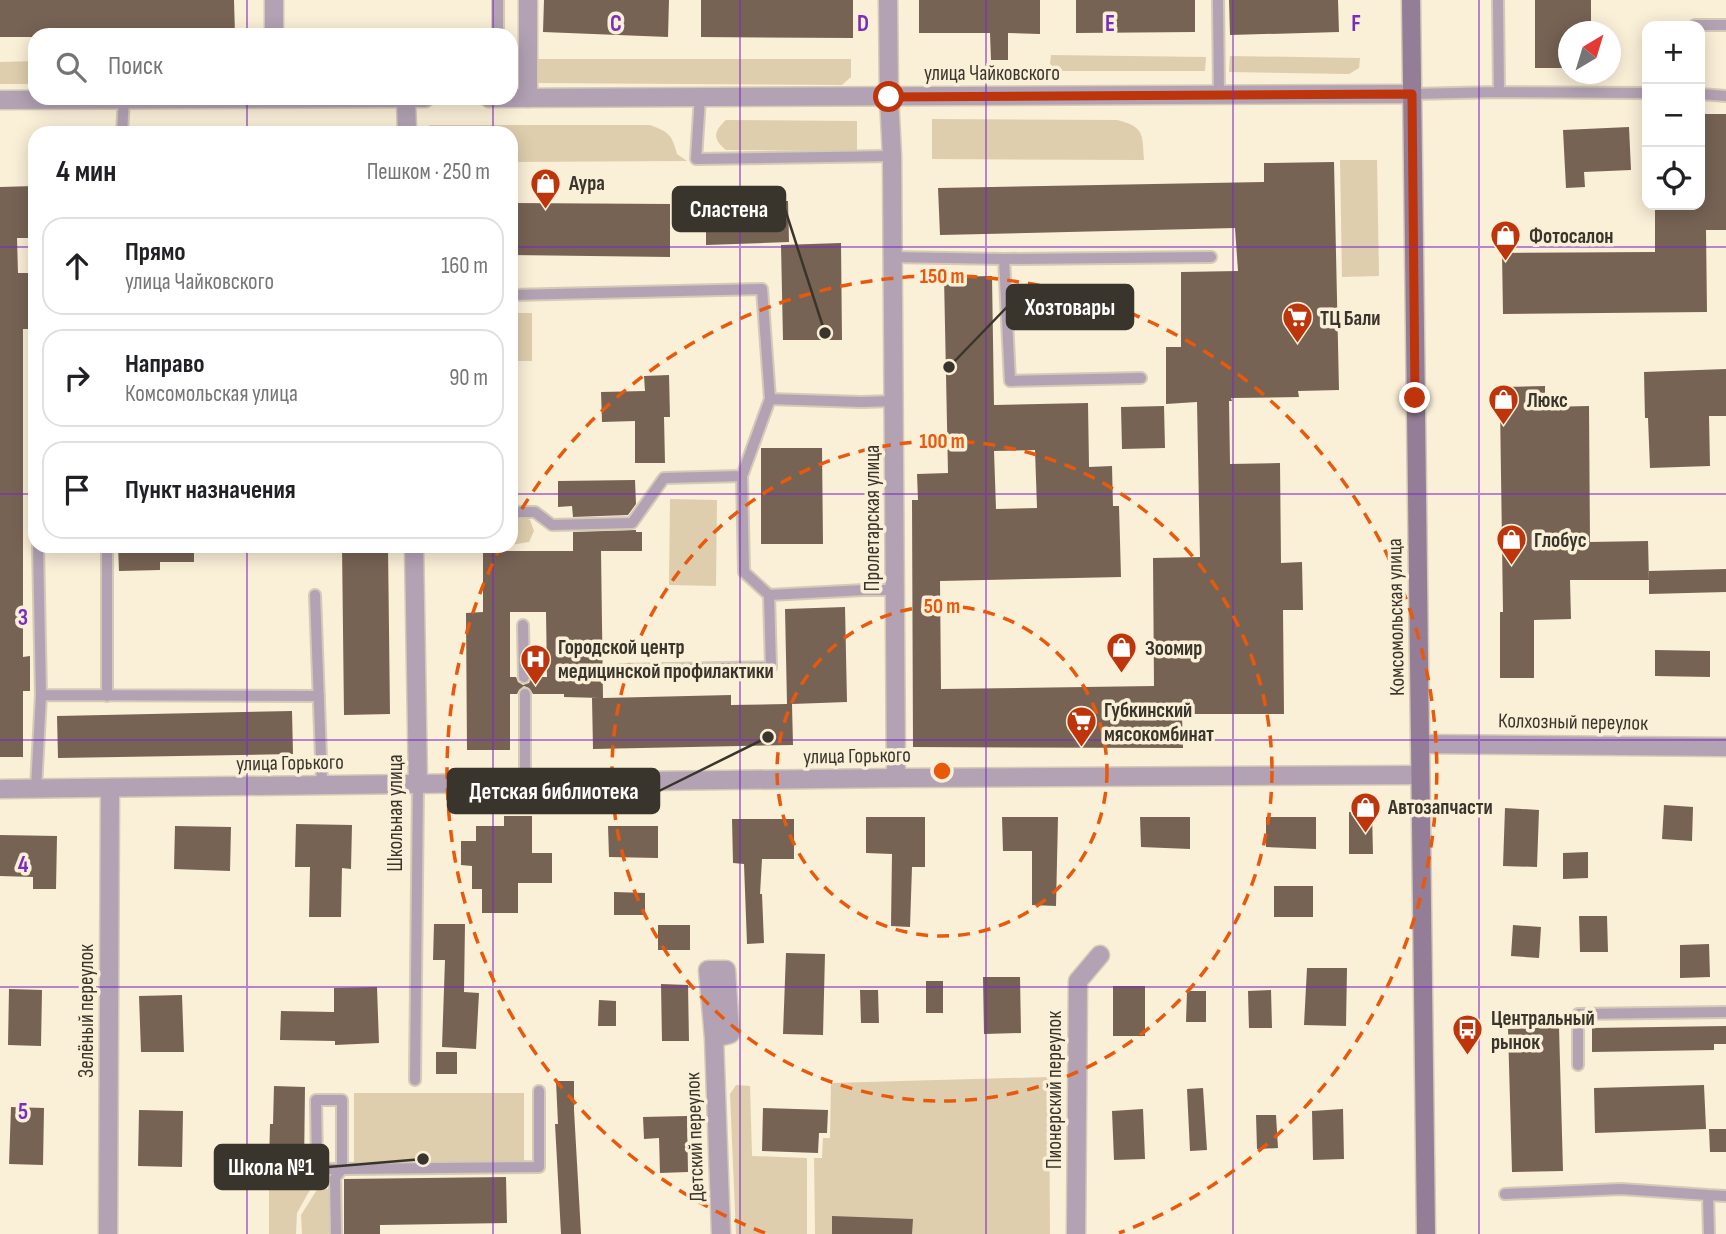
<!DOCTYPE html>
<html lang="ru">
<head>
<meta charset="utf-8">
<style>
	:root { --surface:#fff; --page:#f6f6f6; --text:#202124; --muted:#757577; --line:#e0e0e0 }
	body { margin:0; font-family:"Sofia Sans Condensed",sans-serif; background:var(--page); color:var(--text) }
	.controls { position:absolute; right:21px; top:21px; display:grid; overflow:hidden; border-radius:14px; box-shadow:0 4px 18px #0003 }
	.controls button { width:63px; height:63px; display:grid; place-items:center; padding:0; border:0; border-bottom:2px solid var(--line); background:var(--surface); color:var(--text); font:35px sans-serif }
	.compass { position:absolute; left:1558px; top:21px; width:63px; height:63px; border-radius:50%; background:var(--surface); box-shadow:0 4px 18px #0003; rotate:38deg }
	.stop { position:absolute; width:21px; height:21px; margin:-16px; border:5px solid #be340b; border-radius:50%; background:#fff }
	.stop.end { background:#be340b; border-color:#fff; box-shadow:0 2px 7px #0008 }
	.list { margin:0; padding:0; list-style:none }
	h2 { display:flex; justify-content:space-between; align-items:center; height:91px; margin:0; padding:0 28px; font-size:30px }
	h2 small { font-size:23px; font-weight:400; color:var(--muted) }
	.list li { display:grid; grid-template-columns:46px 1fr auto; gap:21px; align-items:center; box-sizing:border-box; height:98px; margin:0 14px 14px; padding:0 14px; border:2px solid var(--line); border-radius:21px }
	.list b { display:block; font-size:26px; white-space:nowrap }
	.list p { margin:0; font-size:23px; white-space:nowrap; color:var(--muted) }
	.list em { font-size:23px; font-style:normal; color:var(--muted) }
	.icon { flex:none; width:38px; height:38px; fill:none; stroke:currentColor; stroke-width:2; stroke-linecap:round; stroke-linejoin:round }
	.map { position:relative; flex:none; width:1726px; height:1234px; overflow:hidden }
	.search { position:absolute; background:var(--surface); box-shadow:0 4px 18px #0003; left:28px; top:28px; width:490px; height:77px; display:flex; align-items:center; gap:18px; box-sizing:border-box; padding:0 24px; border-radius:21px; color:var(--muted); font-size:26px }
	.panel { position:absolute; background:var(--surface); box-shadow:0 4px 18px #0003; left:28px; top:126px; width:490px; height:427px; border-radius:21px }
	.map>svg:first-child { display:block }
</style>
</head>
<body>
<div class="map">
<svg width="1726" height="1234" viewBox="0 0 1726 1234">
	<rect width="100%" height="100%" fill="#faefd7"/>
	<path fill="#decead" d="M1051,55L1206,57L1205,71H1059L1050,64Z
		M1230,56L1360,58L1359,68L1349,74L1229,72Z
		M511,59H524L523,84L511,83Z
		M537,59H851V77L842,85L537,83Z
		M35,61V84H0V62Z
		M932,119L1117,120C1145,127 1142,134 1144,160L932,159Z
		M726,120L857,121V151L726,150C712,139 714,131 726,120Z
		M429,125H650C669,132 672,135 677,154L687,161L511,162V133H429Z
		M146,131L360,133H361H142Z
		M1340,160H1377L1379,276L1342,277Z
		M511,313H532V361H511Z
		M670,499L717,500L716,586L669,585Z
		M522,516L530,520L534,531L529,542L511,545V517Z
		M1049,1077L1050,1234H815L814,1158H822L823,1138H830L831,1083Z
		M736,1085L750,1086L752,1156L807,1158V1234H736L730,1094Z
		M354,1093H524V1163H354Z
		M269,1167L304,1168L315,1181L297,1213L296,1234H269Z
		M320,1185L333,1192L334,1229L328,1234H302L301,1215Z"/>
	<path fill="#776354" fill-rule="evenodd" d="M0,0H234L235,35H35V37H0Z
		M544,0H669L668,37L543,32Z
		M701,0H853V38L701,37Z
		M919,0H1040V34L1008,33V60H991L990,33H919Z
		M1076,0H1195V32L1076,33Z
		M1229,0H1338L1339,32L1230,35Z
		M1535,0H1591V32H1569V68H1535Z
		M1700,114H1726V230H1706L1707,312L1503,314L1502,253L1655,252V205H1700Z
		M1629,127L1631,170L1584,172L1585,187L1566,188L1563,130Z
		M1334,162L1339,390L1298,391L1299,397L1231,398L1232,401H1229L1230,464L1280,463L1281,563L1302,562L1303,610H1283L1284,714H1182L1183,748L913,747L912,500H918L917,474L948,473L944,277L992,276L994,405L1088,403L1089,467L1112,466L1113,506H1119L1121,577L940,581L941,689L1154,686L1153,558L1200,557L1197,402L1166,404V347H1181V272L1238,271L1235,228L940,235L938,188L1264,182V163ZM1035,450L1037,508L996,509L994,451Z
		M35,186V238H17L18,273H35V329H23V657L30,656V691H23V757H0V187Z
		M788,201L789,242L706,245V202Z
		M511,203L670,204V257L511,255Z
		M841,243L842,340H783L781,245Z
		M1726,369V416H1709L1710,466L1650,468L1648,418H1645L1644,372Z
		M669,375L670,417H664L665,463H635V421L602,422L601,392L645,391L644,376Z
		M1545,386V407L1589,406L1590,542L1648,541L1649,580H1570L1571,619L1534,620V678H1500V612H1503L1500,405H1505V387Z
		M1164,406L1165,448L1122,449L1121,407Z
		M761,448H822L823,544H761Z
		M635,480L636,504L628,515L573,517L572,506L558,507V481Z
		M636,530V532H642V551H601L603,698L731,695V705L787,704L785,609L845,607L847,702L792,704L793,745L593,749L592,698H600L564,697V694H533L529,688L524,686L519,690L517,694H510V750H467L466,613L483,612V551H573V532ZM510,612H546L547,677H532L529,683L523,685L518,682L516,677H510Z
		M118,546H194V562H160V570L119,571Z
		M342,546H388L390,714L344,715Z
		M1726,569V592L1649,594V571Z
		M1655,650L1710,651V677L1655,676Z
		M292,711L293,754L58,758L57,716Z
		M1664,805L1693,807L1692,841L1662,839Z
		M1505,808L1539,810L1537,867L1503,866Z
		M1349,812H1372L1373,854H1349Z
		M504,816H532V853H552V883H518V913H482V889H472V866L461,865V841H476V826H504Z
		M866,817H925V867H912L910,927L891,926L892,854L866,853Z
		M1002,817H1058L1056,906L1032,905V851H1003Z
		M1140,817H1190V849L1141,847Z
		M1266,817H1316V849L1266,847Z
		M732,819H794V859H762L760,894H762L764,943L747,944L744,864L733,863Z
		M296,824L352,825L351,869L342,868L341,917H309L310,867H295Z
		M175,826L231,827L230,871L174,869Z
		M608,826H658V858L609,857Z
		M0,835L57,836L56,889H33V877L0,876Z
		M1588,852V878L1563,879V853Z
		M1274,886H1313V917H1274Z
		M614,892L645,893V915H614Z
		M1579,916H1607L1608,952H1580Z
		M434,924H465L464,992L479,993L476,1049L442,1047L445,960H433Z
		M658,925H690V950H658Z
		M1513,925L1541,927L1539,958L1511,956Z
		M1709,944L1710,977L1680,978V945Z
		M786,953L825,954L823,1035L783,1034Z
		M1307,968H1347L1346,1026L1304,1025Z
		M983,977H1020L1021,1033L984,1034Z
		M926,981H943V1013H926Z
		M661,984L688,985L689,1041H662Z
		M1113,986H1145V1036H1113Z
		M377,987L379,1043L335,1045V1041L280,1040L281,1011L334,1012V988Z
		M9,989L42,990L41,1046L8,1045Z
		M860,990H878L879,1023H861Z
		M1271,990L1272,1028H1249L1248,991Z
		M1187,991H1206V1022H1186Z
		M182,995L184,1052H141L139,996Z
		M599,1000L616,1001V1026H598Z
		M1726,1026V1044H1714V1050L1592,1052V1028Z
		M1559,1027L1563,1171L1512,1172L1508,1029Z
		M436,1052H457V1074H436Z
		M556,1081H574V1110L581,1234H561L555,1124H558Z
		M1704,1085L1706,1129L1595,1133L1594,1088Z
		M274,1086L305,1087L304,1168L269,1167L270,1124H273Z
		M1203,1088L1207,1150L1190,1151L1187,1089Z
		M11,1107L44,1108L43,1165L9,1164Z
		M763,1108L828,1110L827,1133H819L818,1153L762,1151Z
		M1143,1109L1145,1159L1114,1160L1112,1111Z
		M1343,1109L1344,1159L1313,1160L1312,1111Z
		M139,1110L183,1111L182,1167L138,1166Z
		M1256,1115H1276L1278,1148L1257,1149Z
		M687,1116L688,1172L660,1173L659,1138L644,1139L643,1117Z
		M1709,1129H1726V1152H1710Z
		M506,1177L507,1223L380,1225V1234H344V1179Z
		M832,1216L913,1219L912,1234H832Z"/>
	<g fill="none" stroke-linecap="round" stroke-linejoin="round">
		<defs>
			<path id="service" d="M498,0V35
				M1218,0L1219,95
				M1498,0L1499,92
				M1695,26V25H1726
				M1412,94L1499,92L1647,93
				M1700,94L1726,96
				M700,97L696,159L892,156
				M122,133L124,99
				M892,257L1004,259L1010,381L1141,378
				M1004,259L1211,257
				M511,295L762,289L770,399L861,402L893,401
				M35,349V363
				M511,512H535L552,525L632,523L664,478L742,476
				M315,595L322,785
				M769,595L864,590H895
				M523,625L524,677
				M621,670L771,667L769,595L744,572L742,476L770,399
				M525,694V782
				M41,695L319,696
				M107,696V546
				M36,788L41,695L38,546
				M1578,1065V1014L1726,1012
				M415,1080L418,784
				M1505,1194L1621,1189L1708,1195
				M336,1234L335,1178L342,1169V1100H316L317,1169H342L539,1167V1091
				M1709,1234L1708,1195L1726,1196"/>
			<path id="minor" d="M528,0V98
				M888,0L889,97L892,156L896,778
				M274,35V0
				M406,98L407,133
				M414,546L418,784
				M1420,744L1726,747
				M714,1038L730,1034L726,970H708L714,1038L721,1234
				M108,1234L110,788
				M1076,1234L1078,981L1100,955"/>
			<path id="tertiary" d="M489,98L1412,94
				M0,100L425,98
				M0,789L896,778L1420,775"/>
			<path id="secondary" d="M1411,0L1426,1234"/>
		</defs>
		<use href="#service" stroke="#d4cab5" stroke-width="14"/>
		<use href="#minor" stroke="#d4cab5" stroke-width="21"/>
		<use href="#tertiary" stroke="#d4cab5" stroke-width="21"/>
		<use href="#secondary" stroke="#d4cab5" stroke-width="21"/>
		<use href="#service" stroke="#b2a2b4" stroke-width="10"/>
		<use href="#minor" stroke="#b2a2b4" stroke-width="18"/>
		<use href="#tertiary" stroke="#b2a2b4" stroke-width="18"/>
		<use href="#secondary" stroke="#947d96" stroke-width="18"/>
	</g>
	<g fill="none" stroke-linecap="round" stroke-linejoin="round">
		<path stroke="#be340b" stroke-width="9" d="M889,97L1412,94L1415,398"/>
	</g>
	<path fill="none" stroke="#7b2cbf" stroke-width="2" stroke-opacity="0.55" d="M247,0V35M493,0V35M740,0V1234M986,0V1234M1233,0V1234M1479,0V1234M247,98V133M493,98V133M0,247H35M511,247H1726M0,494H35M511,494H1726M247,546V1234M493,546V1234M0,740H1726M0,987H1726"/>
	<g fill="none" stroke="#e8590c" stroke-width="3.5" stroke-dasharray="12 9">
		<circle cx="942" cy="771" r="165"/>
		<circle cx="942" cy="771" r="330"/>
		<path d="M765 1233A495 495 0 0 1 501 546M511 527A495 495 0 1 1 1119 1233"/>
	</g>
	<defs>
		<symbol id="shop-pin" viewBox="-11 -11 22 30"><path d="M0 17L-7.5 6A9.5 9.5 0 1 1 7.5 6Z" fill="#be340b" stroke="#faefd7"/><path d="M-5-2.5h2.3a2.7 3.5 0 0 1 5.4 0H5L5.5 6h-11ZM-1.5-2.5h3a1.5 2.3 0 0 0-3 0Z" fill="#fff"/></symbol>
		<symbol id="supermarket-pin" viewBox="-11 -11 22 30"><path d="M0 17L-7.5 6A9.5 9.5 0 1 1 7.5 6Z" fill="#be340b" stroke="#faefd7"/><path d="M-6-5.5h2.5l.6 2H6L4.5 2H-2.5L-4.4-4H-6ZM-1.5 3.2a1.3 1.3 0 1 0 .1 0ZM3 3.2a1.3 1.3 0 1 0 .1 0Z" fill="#fff"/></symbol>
		<symbol id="hospital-pin" viewBox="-11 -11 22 30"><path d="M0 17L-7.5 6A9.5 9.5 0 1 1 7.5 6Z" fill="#be340b" stroke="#faefd7"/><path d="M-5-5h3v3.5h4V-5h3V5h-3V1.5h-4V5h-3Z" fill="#fff"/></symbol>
		<symbol id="bus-pin" viewBox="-11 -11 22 30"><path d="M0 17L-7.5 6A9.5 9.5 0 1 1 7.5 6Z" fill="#be340b" stroke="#faefd7"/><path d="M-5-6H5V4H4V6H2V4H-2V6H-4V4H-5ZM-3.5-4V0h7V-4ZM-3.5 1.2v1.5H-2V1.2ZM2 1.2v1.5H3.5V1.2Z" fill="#fff"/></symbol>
	</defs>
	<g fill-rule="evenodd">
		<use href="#shop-pin" x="528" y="166" width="35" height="47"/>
		<use href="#shop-pin" x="1488" y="218" width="35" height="47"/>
		<use href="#supermarket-pin" x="1280" y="300" width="35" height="47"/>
		<use href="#shop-pin" x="1486" y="382" width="35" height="47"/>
		<use href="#shop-pin" x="1494" y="522" width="35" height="47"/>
		<use href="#shop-pin" x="1104" y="630" width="35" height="47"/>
		<use href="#hospital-pin" x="518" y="642" width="35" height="47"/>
		<use href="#supermarket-pin" x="1064" y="704" width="35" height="47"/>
		<use href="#shop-pin" x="1348" y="790" width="35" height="47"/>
		<use href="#bus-pin" x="1450" y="1012" width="35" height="47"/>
	</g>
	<g text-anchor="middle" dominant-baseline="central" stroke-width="7" stroke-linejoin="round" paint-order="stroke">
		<g font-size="21" fill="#3a352c" stroke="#faefd7">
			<text x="992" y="73">улица Чайковского</text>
			<text transform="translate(872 518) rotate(-90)">Пролетарская улица</text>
			<text transform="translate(1396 617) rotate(-91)">Комсомольская улица</text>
			<text transform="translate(1573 722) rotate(1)">Колхозный переулок</text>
			<text transform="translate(857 756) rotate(-1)">улица Горького</text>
			<text transform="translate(290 763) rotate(-1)">улица Горького</text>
			<text transform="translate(395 813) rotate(-90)">Школьная улица</text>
			<text transform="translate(86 1011) rotate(-90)">Зелёный переулок</text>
			<text transform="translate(1054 1090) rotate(-90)">Пионерский переулок</text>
			<text transform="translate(695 1137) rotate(-92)">Детский переулок</text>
		</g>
		<g font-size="21" font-weight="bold" fill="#3a352c" stroke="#faefd7" text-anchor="start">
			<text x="569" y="183">Аура</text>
			<text x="1529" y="236">Фотосалон</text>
			<text x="1320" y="318">ТЦ Бали</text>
			<text x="1527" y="400">Люкс</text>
			<text x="1534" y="540">Глобус</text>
			<text x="558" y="647">Городской центр<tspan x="558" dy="24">медицинской профилактики</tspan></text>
			<text x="1145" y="648">Зоомир</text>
			<text x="1104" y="710">Губкинский<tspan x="1104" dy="24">мясокомбинат</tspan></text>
			<text x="1388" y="807">Автозапчасти</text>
			<text x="1491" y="1018">Центральный<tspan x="1491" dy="24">рынок</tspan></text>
		</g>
	</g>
	<g font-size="23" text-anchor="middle" font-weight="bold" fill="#7b2cbf" stroke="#faefd7" stroke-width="7" stroke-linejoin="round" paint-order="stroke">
		<text x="616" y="31">C</text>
		<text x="863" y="31">D</text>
		<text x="1110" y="31">E</text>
		<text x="1356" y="31">F</text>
		<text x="23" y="625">3</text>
		<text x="23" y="872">4</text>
		<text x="23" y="1119">5</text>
	</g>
	<circle cx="942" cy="771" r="10" fill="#e8590c" stroke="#faefd7" stroke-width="3.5"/>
	<g font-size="21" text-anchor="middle" font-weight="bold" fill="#e8590c" stroke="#faefd7" stroke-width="7" stroke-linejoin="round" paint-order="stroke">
		<text x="942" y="283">150 m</text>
		<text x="942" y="448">100 m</text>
		<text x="942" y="613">50 m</text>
	</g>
	<path fill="none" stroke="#3a352c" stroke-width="2.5" d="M825 333L785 209M949 367L1007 307M768 737L659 791M423 1159L328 1167"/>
	<g fill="#3a352c" stroke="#faefd7" stroke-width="2.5">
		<circle cx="825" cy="333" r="7"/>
		<circle cx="949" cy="367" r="7"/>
		<circle cx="768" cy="737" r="7"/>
		<circle cx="423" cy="1159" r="7"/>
	</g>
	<g fill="#3a352c" stroke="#3a352c" stroke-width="2.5">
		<rect x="673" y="187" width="112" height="44" rx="7"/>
		<rect x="1007" y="285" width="126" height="44" rx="7"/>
		<rect x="448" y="769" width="211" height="44" rx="7"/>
		<rect x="215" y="1145" width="113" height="44" rx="7"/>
	</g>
	<g font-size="23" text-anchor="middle" font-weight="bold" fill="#fff">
		<text x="729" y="217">Сластена</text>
		<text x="1070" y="315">Хозтовары</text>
		<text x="554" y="799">Детская библиотека</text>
		<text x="271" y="1175">Школа №1</text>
	</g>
</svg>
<div class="controls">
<button>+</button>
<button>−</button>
<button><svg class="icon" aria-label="locate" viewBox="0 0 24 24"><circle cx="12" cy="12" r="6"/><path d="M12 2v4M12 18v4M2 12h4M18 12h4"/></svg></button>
</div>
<svg class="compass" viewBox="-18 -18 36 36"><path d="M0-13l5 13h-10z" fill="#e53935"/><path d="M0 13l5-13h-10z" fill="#757577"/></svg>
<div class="stop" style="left:889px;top:97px"></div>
<div class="stop end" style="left:1415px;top:398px"></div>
<div class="search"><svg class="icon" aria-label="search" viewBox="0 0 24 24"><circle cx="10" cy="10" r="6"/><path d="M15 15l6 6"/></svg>Поиск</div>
<section class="panel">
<h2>4 мин<small>Пешком · 250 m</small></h2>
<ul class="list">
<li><svg class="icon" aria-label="ahead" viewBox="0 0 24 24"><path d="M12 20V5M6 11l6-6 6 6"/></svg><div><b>Прямо</b><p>улица Чайковского</p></div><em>160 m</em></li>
<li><svg class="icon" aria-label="right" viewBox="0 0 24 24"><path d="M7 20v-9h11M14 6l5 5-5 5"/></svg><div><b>Направо</b><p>Комсомольская улица</p></div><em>90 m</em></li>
<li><svg class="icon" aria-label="arrive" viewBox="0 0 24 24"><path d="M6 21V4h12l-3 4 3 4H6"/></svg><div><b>Пункт назначения</b></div></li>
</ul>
</section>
</div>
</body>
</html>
